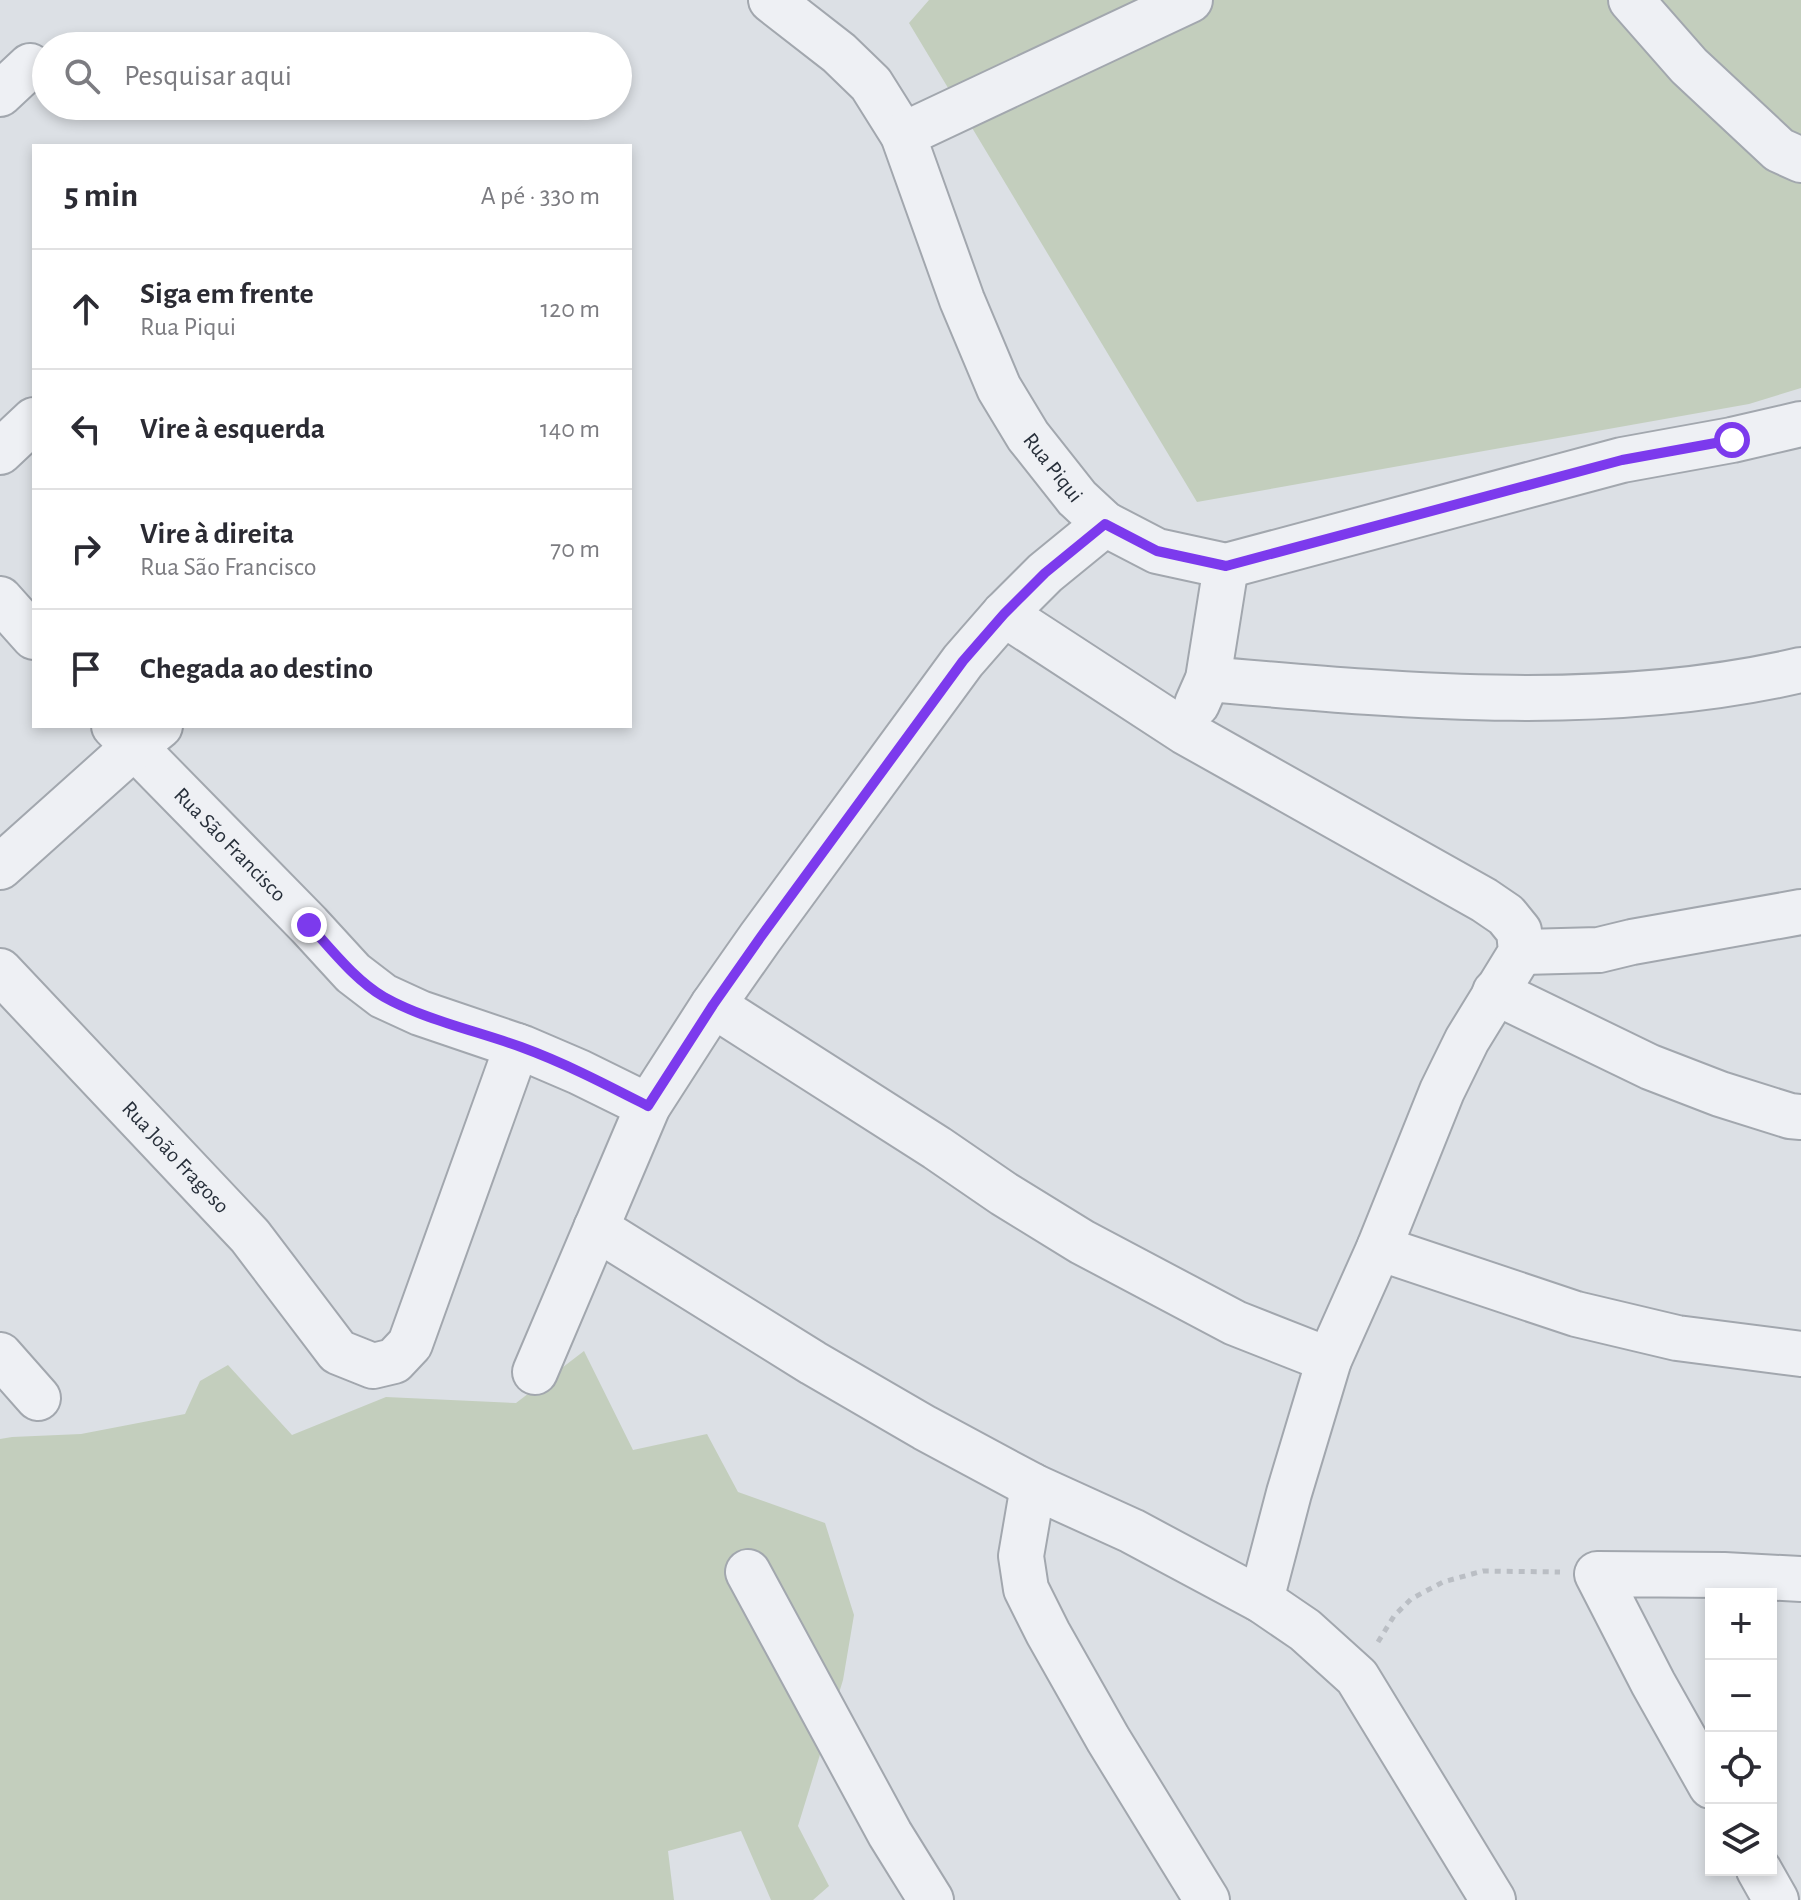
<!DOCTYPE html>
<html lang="pt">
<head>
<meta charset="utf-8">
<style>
	:root { --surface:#fff; --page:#f2f2f3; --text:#2b2b33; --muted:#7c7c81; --line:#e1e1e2 }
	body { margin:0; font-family:"Alegreya Sans",sans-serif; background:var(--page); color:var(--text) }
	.controls { position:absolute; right:24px; bottom:24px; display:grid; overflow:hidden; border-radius:0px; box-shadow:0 4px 12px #0003 }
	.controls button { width:72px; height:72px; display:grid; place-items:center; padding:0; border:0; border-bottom:2px solid var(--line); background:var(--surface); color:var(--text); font:40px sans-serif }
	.stop { position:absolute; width:24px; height:24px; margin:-18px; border:6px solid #7c3aed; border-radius:50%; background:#fff }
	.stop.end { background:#7c3aed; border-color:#fff; box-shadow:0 2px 8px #0008 }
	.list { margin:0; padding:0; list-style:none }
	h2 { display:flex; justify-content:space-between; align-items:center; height:104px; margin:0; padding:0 32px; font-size:34px }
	h2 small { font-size:26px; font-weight:400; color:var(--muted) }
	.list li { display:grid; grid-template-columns:52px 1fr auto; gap:24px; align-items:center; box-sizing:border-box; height:120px; padding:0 32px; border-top:2px solid var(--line) }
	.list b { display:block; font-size:30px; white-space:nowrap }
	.list p { margin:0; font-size:26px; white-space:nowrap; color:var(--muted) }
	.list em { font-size:26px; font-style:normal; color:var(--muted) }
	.icon { flex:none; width:44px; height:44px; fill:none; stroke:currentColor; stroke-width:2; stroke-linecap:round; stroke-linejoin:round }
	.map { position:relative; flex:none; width:1801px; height:1900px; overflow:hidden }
	.search { position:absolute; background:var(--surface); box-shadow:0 4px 12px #0003; left:32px; top:32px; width:600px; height:88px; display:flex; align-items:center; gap:20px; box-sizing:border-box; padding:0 28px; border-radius:44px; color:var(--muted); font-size:30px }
	.panel { position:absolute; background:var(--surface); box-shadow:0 4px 12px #0003; left:32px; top:144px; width:600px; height:584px; border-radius:0px }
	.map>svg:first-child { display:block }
</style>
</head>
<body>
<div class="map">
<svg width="1801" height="1900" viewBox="0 0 1801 1900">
	<rect width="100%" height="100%" fill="#dce0e5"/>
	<path fill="#c3cebd" d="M929,0H1801V388L1749,404L1197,502L909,23Z
		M584,1351L633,1450L707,1434L738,1492L825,1523L854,1615L843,1680L798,1826L829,1886L813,1900H771L741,1831L668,1851L674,1900H0V1439L12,1437L81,1434L185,1414L200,1381L228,1365L292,1435L386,1397L516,1403Z"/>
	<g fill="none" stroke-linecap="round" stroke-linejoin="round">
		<defs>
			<g id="minor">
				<path id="s1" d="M771,0L839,53L871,84L903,135L962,300L999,388L1028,436L1077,498L1105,524L1157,551L1226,566L1622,460L1732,440L1801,424"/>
				<path d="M1631,0L1689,66L1779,150L1801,160"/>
				<path d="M0,94L30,66"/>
				<path d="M903,135L1190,0"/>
				<path d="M0,452L34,420"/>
				<path d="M0,599L34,637"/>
				<path d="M1004,614L1185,732L1484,900L1506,915L1519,931L1521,952L1467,1040L1442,1091L1379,1248L1329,1360L1289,1493L1261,1600"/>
				<path d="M1208,679C1404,696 1607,715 1801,670"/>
				<path d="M1197,704L1208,679L1226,566"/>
				<path id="s2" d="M114,726L309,925L353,973L383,996L420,1013L523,1048L579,1072L648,1106"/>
				<path d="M0,867L134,747L160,726"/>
				<path d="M1521,952L1599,950L1632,942L1801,912"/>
				<path id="s3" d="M0,971L250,1236L338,1352L373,1366L394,1361L410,1344L517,1046"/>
				<path d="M1495,992L1650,1067L1720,1094L1790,1116L1801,1117"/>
				<path d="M713,1005L937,1148L1004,1194L1082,1242L1235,1323L1329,1360"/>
				<path d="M596,1228L813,1363L925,1428L1033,1486L1132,1531L1261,1600L1305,1630L1357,1677L1493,1900"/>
				<path d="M1379,1248L1576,1314L1677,1338L1801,1354"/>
				<path d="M0,1355L38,1398"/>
				<path d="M535,1372L648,1106L713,1005L760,938L963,661L1004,614L1045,573L1105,524"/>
				<path d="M1033,1486L1021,1556L1026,1589L1048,1633L1108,1739L1207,1900"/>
				<path d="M748,1572L890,1834L931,1900"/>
				<path d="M1711,1786L1653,1683L1597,1574L1724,1575L1801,1579"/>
				<path d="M1759,1870L1776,1900"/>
			</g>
		</defs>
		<use href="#minor" stroke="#a2a7ae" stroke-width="48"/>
		<path stroke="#babec4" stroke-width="5" stroke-dasharray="6 6" stroke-linecap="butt" d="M1378,1642L1394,1616L1411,1599L1443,1582L1483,1571L1560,1572"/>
		<use href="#minor" stroke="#eef0f4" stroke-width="44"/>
	</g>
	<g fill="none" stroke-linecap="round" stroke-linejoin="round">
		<path stroke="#7c3aed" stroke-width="10" d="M309,925C332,950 355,980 384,997C425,1020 477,1031 521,1047C565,1063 607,1085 648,1106L713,1005L760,938L963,661L1004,614L1045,573L1105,524L1157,551L1226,566L1622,460L1732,440"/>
	</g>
	<g text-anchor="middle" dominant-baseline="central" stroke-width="6" stroke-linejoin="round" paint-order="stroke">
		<g font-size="22" fill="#272f3a" stroke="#ebeff3">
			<text stroke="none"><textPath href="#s1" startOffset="558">Rua Piqui</textPath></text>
			<text stroke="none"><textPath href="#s2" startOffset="166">Rua São Francisco</textPath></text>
			<text stroke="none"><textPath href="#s3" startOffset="256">Rua João Fragoso</textPath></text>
		</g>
	</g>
</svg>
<div class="controls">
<button>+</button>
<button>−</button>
<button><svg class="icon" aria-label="locate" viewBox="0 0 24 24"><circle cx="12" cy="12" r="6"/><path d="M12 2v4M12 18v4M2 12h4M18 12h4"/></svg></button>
<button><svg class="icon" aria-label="layers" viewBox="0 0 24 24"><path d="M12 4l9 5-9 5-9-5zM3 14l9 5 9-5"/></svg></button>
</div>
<div class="stop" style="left:1732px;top:440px"></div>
<div class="stop end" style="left:309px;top:925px"></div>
<div class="search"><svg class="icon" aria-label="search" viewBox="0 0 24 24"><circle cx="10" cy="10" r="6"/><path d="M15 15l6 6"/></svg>Pesquisar aqui</div>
<section class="panel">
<h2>5 min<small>A pé · 330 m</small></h2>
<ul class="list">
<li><svg class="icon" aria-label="ahead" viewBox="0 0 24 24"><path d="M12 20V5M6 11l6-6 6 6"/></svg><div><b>Siga em frente</b><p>Rua Piqui</p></div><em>120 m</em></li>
<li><svg class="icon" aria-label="left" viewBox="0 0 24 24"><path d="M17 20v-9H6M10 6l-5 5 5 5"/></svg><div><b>Vire à esquerda</b></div><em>140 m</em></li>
<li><svg class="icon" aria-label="right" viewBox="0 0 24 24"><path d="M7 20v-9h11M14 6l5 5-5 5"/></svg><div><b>Vire à direita</b><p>Rua São Francisco</p></div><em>70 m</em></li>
<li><svg class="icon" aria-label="arrive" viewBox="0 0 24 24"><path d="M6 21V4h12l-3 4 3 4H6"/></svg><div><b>Chegada ao destino</b></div></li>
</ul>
</section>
</div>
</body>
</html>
